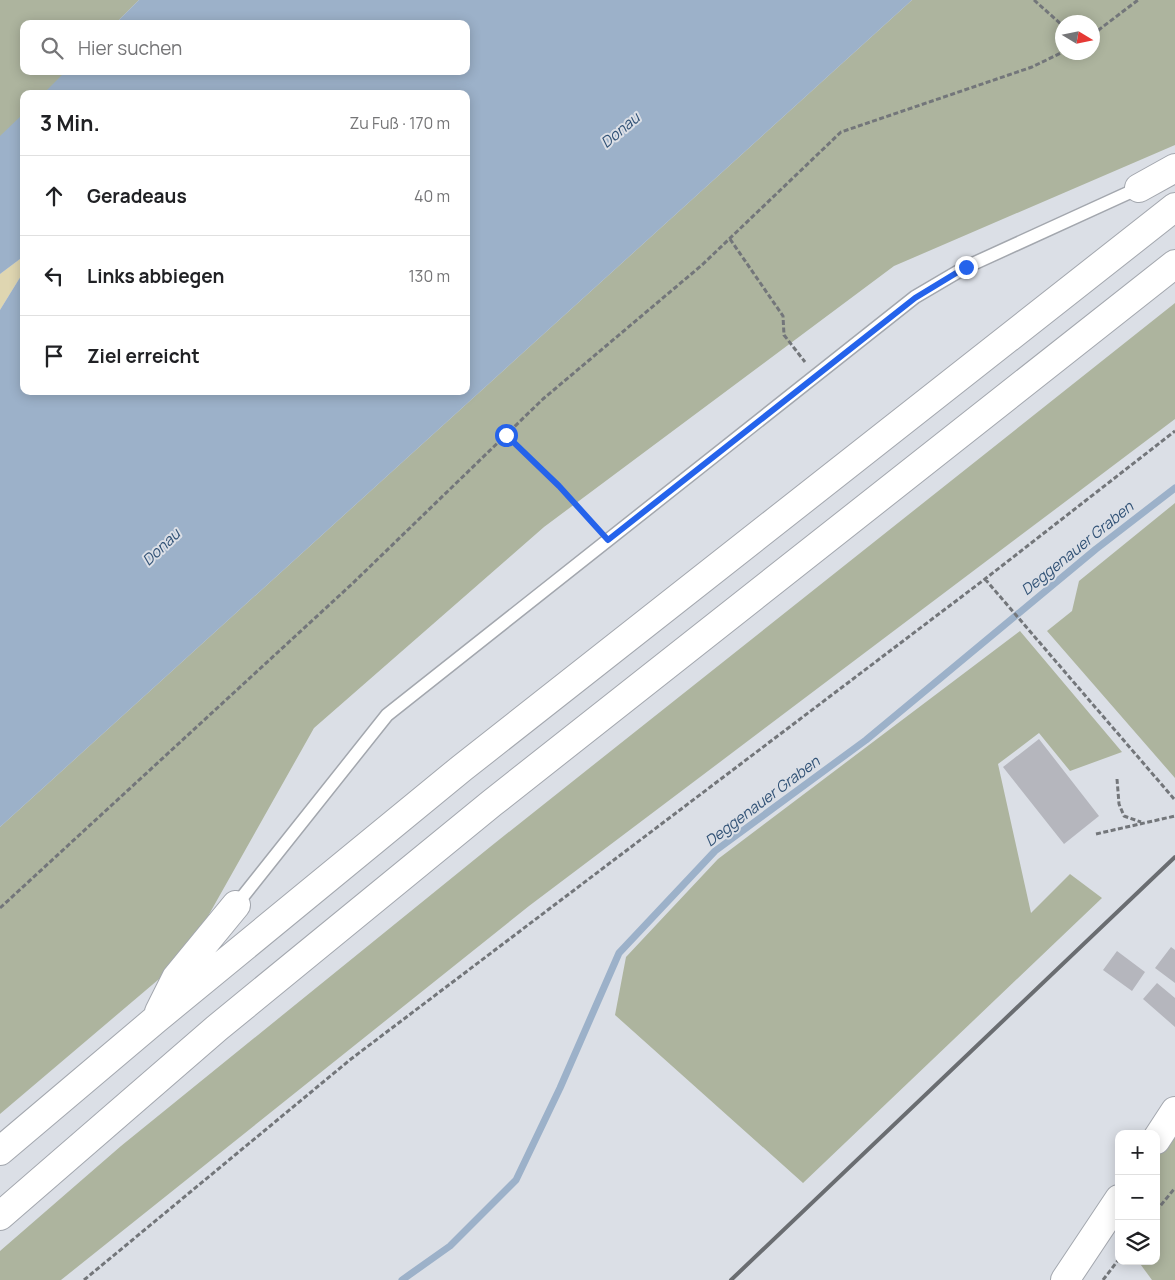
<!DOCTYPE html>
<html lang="de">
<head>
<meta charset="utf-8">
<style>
	:root { --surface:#fff; --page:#f6f6f6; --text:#202124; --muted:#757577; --line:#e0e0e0 }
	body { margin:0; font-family:Manrope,sans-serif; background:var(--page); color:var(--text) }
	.controls { position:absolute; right:15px; bottom:15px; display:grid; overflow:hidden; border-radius:10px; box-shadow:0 2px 12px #0003 }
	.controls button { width:45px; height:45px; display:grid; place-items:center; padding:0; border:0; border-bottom:1px solid var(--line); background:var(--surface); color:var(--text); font:25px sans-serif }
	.compass { position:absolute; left:1055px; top:15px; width:45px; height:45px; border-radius:50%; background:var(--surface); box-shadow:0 2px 12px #0003; rotate:100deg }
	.stop { position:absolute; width:15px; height:15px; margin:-11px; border:4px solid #2563eb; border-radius:50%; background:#fff }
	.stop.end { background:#2563eb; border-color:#fff; box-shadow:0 1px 5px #0008 }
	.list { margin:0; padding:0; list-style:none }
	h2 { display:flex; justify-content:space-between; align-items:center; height:65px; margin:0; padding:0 20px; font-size:21px }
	h2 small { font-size:16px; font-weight:400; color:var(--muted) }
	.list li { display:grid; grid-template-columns:32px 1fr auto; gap:15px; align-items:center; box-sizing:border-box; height:80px; padding:0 20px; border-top:1px solid var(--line) }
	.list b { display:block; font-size:19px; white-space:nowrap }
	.list em { font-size:16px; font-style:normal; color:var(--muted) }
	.icon { flex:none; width:28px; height:28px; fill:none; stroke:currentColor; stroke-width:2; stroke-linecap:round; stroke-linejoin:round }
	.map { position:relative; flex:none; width:1175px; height:1280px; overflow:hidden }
	.search { position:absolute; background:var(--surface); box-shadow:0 2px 12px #0003; left:20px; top:20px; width:450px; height:55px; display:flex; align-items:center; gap:12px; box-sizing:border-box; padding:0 18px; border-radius:10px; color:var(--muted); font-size:19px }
	.panel { position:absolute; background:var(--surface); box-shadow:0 2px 12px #0003; left:20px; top:90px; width:450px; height:305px; border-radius:10px }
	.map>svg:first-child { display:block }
</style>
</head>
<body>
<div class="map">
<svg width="1175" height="1280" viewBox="0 0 1175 1280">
	<rect width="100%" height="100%" fill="#dbdfe6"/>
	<path fill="#adb49e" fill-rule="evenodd" d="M0,0H139L115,24H24V71H67L45,94H24V114L0,138Z
		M912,0H1175V145L894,266L544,527L314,728L185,957L0,1114V827ZM1062,22H1092V52H1062Z
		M1175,303V419L529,906L61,1280H0V1251L121,1146L490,847Z
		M1175,503V778L1047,631L1072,611L1079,581Z
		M1020,631L1122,752L1070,771L1039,733L998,764L1031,913L1070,874L1102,898L803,1183L615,1015L626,957L718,859Z
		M1175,1131V1280H1152L1138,1261H1156V1155Z"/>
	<path fill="#dfd6b1" d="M24,256V271L0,310V274Z"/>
	<path fill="#9cb1c9" d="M139,0H912L0,827V310L24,271V391H466V94H43L66,71H466V24H115Z
		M24,113V256L0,274V136Z"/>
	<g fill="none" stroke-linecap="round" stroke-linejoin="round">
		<path stroke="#9cb1c9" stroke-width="7" d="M402,1280L450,1246L516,1180L560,1088L619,953L715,851L866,740L1096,549L1175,488"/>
	</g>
	<path fill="#b5b6bd" d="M1039,739L1099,816L1064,844L1003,767Z
		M1171,947L1175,950V983L1155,968Z
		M1117,951L1145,972L1132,991L1103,970Z
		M1157,983L1175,998V1027L1143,999Z"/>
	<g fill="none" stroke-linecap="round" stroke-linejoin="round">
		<defs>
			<path id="lane" d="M236,905L387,715L915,297L966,267L1139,188"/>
			<path id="secondary" d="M1156,1140L1175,1111
				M1065,1280L1119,1199"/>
			<path id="highway" d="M1139,188L1175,168
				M159,1012L176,978L236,905
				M0,1151L155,1020L462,768L1175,207
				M0,1216L217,1028L492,803L1175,264"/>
		</defs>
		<use href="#lane" stroke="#a3a7ae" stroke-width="15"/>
		<use href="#secondary" stroke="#a3a7ae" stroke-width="30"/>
		<use href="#highway" stroke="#a3a7ae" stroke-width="30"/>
		<path stroke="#73767a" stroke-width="3" stroke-dasharray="5 2.5" stroke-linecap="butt" d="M1034,0L1062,25
			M1092,35L1138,0
			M730,239L783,316L784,335L805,362
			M506,435L559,486L596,527
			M985,579L1175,800
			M1117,779L1119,804L1124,816L1141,822
			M1096,834L1175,816
			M0,908L353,583L543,399L702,265L841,132L1032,67L1063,52
			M1156,1211L1175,1188
			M84,1280L351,1059L985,579L1175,431
			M1103,1280L1119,1259"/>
		<use href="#lane" stroke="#fff" stroke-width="12"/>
		<use href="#secondary" stroke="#fff" stroke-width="28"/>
		<use href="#highway" stroke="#fff" stroke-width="28"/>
		<path stroke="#6a6d71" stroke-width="4" d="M731,1280L1175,857"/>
	</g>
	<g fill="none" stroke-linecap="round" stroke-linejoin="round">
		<path stroke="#2563eb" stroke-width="6" d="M506,435L559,486L608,540L915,298L966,267"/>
	</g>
	<g text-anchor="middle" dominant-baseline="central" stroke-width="4" stroke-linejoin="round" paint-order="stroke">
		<g font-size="15" font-style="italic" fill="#315276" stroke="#dbdfe6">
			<text transform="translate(620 130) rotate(-40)">Donau</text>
			<text transform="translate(161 547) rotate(-44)">Donau</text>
			<text transform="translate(1077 548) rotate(-39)">Deggenauer Graben</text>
			<text transform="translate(762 801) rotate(-37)">Deggenauer Graben</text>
		</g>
	</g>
</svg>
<div class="controls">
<button>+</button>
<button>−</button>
<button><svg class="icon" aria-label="layers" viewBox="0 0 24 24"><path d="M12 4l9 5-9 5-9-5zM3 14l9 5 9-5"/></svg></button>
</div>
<svg class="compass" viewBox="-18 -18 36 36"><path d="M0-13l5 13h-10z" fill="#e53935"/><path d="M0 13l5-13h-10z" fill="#757577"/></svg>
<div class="stop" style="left:506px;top:435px"></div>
<div class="stop end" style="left:966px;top:267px"></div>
<div class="search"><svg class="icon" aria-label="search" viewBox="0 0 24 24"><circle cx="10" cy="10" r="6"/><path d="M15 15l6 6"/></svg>Hier suchen</div>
<section class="panel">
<h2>3 Min.<small>Zu Fuß · 170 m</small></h2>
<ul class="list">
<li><svg class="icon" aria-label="ahead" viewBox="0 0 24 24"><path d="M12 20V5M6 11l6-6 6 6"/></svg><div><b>Geradeaus</b></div><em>40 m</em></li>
<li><svg class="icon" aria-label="left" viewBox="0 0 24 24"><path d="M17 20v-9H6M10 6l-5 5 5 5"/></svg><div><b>Links abbiegen</b></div><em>130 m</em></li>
<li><svg class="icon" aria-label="arrive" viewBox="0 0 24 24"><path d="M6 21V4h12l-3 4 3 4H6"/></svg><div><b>Ziel erreicht</b></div></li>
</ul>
</section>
</div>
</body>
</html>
